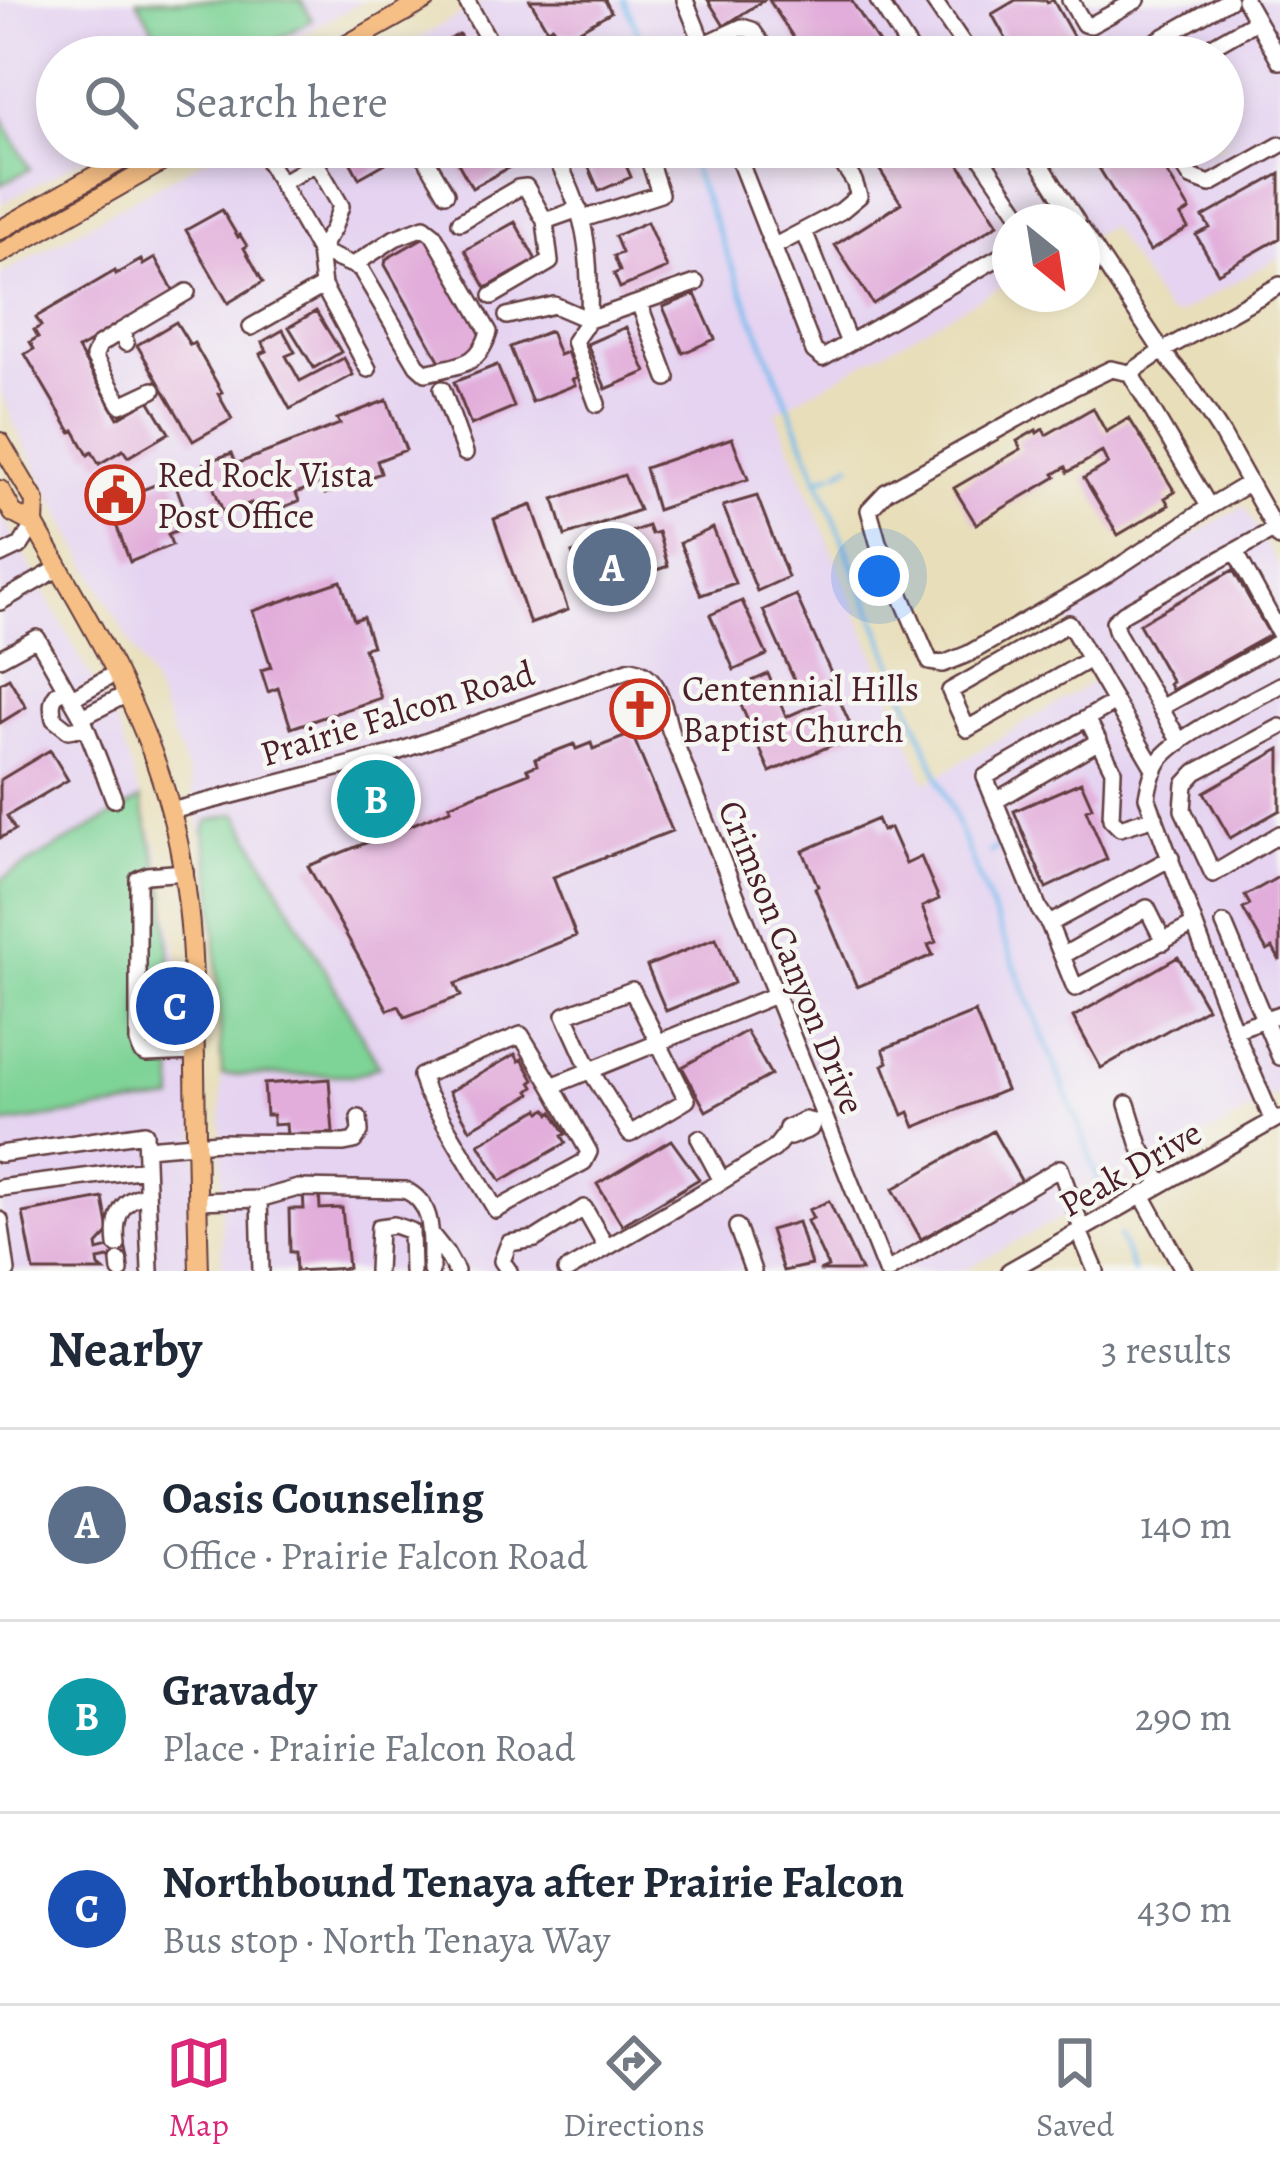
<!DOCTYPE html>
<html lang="en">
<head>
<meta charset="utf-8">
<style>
	:root { --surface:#fff; --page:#f6f6f7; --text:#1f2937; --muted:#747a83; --line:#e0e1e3; --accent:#db2777 }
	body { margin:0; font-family:Alegreya,serif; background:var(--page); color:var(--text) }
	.compass { position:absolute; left:992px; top:204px; width:108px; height:108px; border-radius:50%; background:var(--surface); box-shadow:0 6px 18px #0003; rotate:150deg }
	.you { position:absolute; left:879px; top:576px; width:42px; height:42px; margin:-30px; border:9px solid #fff; border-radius:50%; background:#1a73e8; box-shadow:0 0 0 18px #1a73e833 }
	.badge { display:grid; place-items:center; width:78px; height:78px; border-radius:50%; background:var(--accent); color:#fff; font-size:39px; font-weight:700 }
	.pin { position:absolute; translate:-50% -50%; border:6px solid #fff; box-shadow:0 3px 12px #0006 }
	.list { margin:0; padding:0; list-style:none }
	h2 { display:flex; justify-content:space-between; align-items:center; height:156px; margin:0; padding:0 48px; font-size:51px }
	h2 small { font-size:39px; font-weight:400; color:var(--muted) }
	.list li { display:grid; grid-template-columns:78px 1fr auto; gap:36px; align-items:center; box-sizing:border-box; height:192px; padding:0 48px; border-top:3px solid var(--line) }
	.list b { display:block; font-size:45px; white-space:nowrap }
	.list p { margin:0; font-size:39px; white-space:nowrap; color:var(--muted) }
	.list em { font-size:39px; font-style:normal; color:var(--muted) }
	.icon { flex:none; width:66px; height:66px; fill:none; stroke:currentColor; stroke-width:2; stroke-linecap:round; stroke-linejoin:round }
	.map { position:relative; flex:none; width:1280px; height:1271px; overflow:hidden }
	.search { position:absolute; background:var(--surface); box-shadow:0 6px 18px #0003; left:36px; right:36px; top:36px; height:132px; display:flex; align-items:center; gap:30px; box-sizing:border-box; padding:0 42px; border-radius:66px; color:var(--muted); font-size:45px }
	.sheet { height:732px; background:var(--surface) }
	nav { display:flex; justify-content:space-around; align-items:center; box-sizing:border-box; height:168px; border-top:3px solid var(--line); background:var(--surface); font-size:33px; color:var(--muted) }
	nav a { display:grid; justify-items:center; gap:6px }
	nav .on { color:var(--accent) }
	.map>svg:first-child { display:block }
</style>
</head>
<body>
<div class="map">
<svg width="1280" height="1271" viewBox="0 0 1280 1271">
	<rect width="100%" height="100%" fill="#f6f6f2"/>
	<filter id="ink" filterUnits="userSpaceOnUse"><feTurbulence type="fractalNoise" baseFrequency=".00833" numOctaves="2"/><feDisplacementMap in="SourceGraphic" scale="24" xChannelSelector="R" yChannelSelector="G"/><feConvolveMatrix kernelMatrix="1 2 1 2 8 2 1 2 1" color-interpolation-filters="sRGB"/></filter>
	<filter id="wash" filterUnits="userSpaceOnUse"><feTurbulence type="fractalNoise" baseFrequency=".004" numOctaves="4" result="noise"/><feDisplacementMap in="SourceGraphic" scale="48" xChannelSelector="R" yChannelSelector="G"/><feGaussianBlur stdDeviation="2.7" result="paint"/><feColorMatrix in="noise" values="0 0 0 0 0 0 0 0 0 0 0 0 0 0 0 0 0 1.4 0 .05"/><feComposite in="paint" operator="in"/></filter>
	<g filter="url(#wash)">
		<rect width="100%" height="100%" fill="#e8deb9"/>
		<path fill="#e5d3f1" d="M0,0H364L263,57H57V147H104L0,205Z
			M486,0H1280V257L1177,315L1167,313L1109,226L1082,241V222H1010V281L776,412L926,783L1102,676L1062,613L1244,505L1280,569V1093L1130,1180L962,1271H222L221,1076L211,883L191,781L152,683L52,498L14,424L0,389V275L226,147H1223V57H386Z
			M0,511L117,724L158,852L195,1052L199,1271H0Z"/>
		<path fill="#7ed396" stroke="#647960" stroke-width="3" d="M137,0H301L312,20L246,57H169Z
			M0,114L30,169L0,185Z
			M141,799L165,894L170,952L174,1100L0,1124V880Z
			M237,813L379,1066L357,1075H222L213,883L204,831L208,821Z"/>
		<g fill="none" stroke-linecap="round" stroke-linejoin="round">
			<path stroke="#74bcec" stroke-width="4.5" d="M624,0L649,57
				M684,147L1081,1130L1102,1191
				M838,472L850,464
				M817,479L832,474
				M990,852L1004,843
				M1119,1236L1133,1271"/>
		</g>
		<g id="blocks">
			<path fill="#e2adda" d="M530,0H605L611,12L569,36L566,31L557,36L552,26L547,29Z
				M708,0H764L724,26Z
				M769,0H851L880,45L861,57H806Z
				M1016,0H1046L1047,2L1053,0L1078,45L1062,54L1064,57H1016L992,14Z
				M459,34L472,57H419Z
				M342,147H387L393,159L359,178Z
				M470,147H522L528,157L472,188L454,156Z
				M580,147H618L631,177L599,191Z
				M865,147H948L998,224L873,304L835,245L901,203Z
				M1103,147H1151L1190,210L1181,216L1188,228L1150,251L1091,155Z
				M1280,174V238L1218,273L1196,235L1210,228L1203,217Z
				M222,210L238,237L240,235L247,246L244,248L263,282L228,303L186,230Z
				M515,222L536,260L486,288L465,250Z
				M647,222L667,268L620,288L614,274L620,271L614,256L622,253L615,236Z
				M423,238L430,239L485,336L477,351L442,365L385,265L386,259Z
				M155,258L175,293L78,349L118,418L149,400L169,433L128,457L123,450L99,464L92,452L88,455L74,430L71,432L25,354L34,349L30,342L38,337L34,330L41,326L36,317L115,271L116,274L141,260L143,265Z
				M695,294L715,339L683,353L663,307Z
				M316,311L341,352L314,368L289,327Z
				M176,322L190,345L194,343L222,392L218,394L232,419L193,441L137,345Z
				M626,327L646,372L606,389L587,344Z
				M283,330L295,352L286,356L300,381L344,358L353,375L290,409L260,354L267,351L262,342Z
				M550,331L559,355L567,352L577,377L572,379L575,385L532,402L510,347Z
				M497,365L514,407L471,425L454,382Z
				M387,400L406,450L377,461L381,473L325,494L321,483L296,493L299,501L256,518L251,503L224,514L204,463L232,453L236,464L340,424L337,419Z
				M1093,408L1106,432L1129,418L1175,492L1165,498L1169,505L1118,535L1084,478L1108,464L1102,452L1068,472L1066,467L1054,474L1056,477L976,524L954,488L1021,449L1017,441L1036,430L1037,433L1043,429L1046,435Z
				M732,438L748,479L657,510L645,468Z
				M624,475L639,510L565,536L554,499Z
				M173,478L191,525L168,534L172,545L130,562L108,503Z
				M757,496L788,577L757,591L723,506Z
				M532,505L568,610L530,624L494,519Z
				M648,526L651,534L658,532L668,566L589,594L572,553Z
				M713,528L735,583L701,595L680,543Z
				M1233,570L1270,635L1172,690L1169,684L1172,682L1139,624Z
				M341,581L354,620L363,617L372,646L364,648L381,698L291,728L278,688L268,692L261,670L271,667L253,611Z
				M796,595L833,678L800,693L763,610Z
				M742,601L767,655L734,670L710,615Z
				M768,674L786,717L837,695L855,735L770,772L734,689Z
				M9,678L26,707L0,723V683Z
				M632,734L672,831L553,877L576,936L455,984L461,996L405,1017L399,1006L388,1010L308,866L451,809L449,805L529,773L527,769L537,765L535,759L574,744L576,749L591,743L593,749Z
				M1280,749V810L1230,838L1204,792Z
				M50,750L68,780L7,816L15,830L0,838V780Z
				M1081,782L1092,807L1086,810L1107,859L1046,888L1014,811Z
				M877,819L882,831L890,828L906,864L921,857L939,899L922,907L936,942L928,945L933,955L857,987L815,888L818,886L803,851Z
				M1280,876V961L1273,948L1267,951L1243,909L1250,905L1245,896Z
				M716,938L734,983L666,1011L647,966Z
				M1178,957L1207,1008L1101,1068L1073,1017Z
				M975,1012L1006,1090L915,1127L909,1112L903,1115L883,1065L888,1062L883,1049Z
				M746,1031L771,1075L706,1111L682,1067Z
				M515,1054L519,1061L522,1059L534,1080L531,1082L534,1087L529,1091L531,1094L470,1129L449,1092Z
				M329,1079L333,1133L287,1136L286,1124L273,1125V1115H266L264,1084Z
				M539,1109L541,1112L547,1109L550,1114L553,1112L566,1134L562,1136L566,1143L501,1181L479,1144Z
				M993,1131L1022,1182L921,1239L893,1189Z
				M671,1140L699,1179L622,1225L597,1184Z
				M319,1190L320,1209L342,1208L348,1268L296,1271L295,1252H290L289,1209H304L303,1191Z
				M103,1198L109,1232L97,1245L98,1251L125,1244L128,1259L112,1261L108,1258L98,1260L99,1267L104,1271H34L23,1213Z
				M829,1201L861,1271H819L828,1267L807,1221L813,1218L809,1210Z
				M798,1222L811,1265L783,1271L770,1230Z"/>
		</g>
	</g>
	<g filter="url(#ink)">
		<use href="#blocks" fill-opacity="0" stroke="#623c40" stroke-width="3"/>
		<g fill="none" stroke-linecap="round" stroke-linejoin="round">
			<defs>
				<path id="minor" d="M466,0L498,57
					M685,0L708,57
					M878,0L915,57
					M933,0L972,57
					M1070,0L1084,24L1091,25L1137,0
					M1245,0L1280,61
					M703,45L742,27L752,30L771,57
					M575,57L602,45L607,57
					M1128,57L1229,0
					M1193,57L1256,21
					M260,147L319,251
					M307,147L316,163
					M426,147L423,154L446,193
					M550,147C586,212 591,245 589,320
					M734,147L814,351L823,358L1010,251
					M974,147L1025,222
					M1030,147L1077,222
					M1172,147L1191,177L1210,184L1280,145
					M281,183L316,163L341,206L333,229L319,251L323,286L368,369
					M583,219L660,194L645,147
					M460,222L518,188L526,187L545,221
					M1082,230L1162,351L1188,382L1222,434L1280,538
					M804,231L849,343
					M773,247L841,211L859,196L854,181L831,147
					M319,251L360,268L417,365L426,373C459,364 478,368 489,332L433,234L424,227L395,238L355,264
					M492,296L550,262L545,221L579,209
					M639,303L667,378
					M507,316L554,305L589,320
					M251,327L323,286
					M121,331L99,345L94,357L121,405L153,390
					M126,343L121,331L187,292
					M1130,373L1111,369L1074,387L886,492L869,510L878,542L930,662L943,664L968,654L1109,573L1212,505
					M442,389L465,453
					M597,404L574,341L589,320L696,283
					M1249,483L1212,505L1207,503L1130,373L1162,351L1280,285
					M1235,551L1280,634
					M0,555L21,545L34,524
					M0,602L59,568
					M0,658L37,638L82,717L114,799
					M1090,659L967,729L950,691L1069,623L1115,702
					M65,687C52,696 50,703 54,719L68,730L86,727
					M72,698L116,673
					M1160,708L1280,642
					M82,717L127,694
					M1087,718L1113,770L1111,819L1120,828L1155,817
					M1280,727L1196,772L1185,784L1183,810L1213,874L1280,834
					M1180,742L1117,633L1114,622L1124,613L1275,529
					M1155,770L1115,702L985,777L1039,909L1049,924L1171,858
					M995,801L1099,741
					M171,811L391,754L631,669C660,674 663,705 670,730L886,1271
					M185,872L147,875L138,879V1042L141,1051L146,1054L195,1052
					M1049,924L1075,988L1193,925
					M1224,924L1280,1057
					M1062,956L1147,908L1164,942
					M632,990L687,1100L630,1134L590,1070L565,1015Z
					M1234,1030L1280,1014
					M552,1086L521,1035L421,1076L426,1092L496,1210L584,1162L589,1152L552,1086L775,995
					M1127,1104L1140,1146L1161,1184
					M805,1120L813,1122L810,1129L790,1137L785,1135L787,1128Z
					M1273,1121L1234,1030L1147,797C1149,784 1152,772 1159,761C1177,735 1250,702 1280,685
					M699,1138L722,1181L774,1149L785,1135
					M146,1148L219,1142L344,1143L354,1141L360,1132L359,1118
					M0,1154L145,1133L150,1271
					M0,1188L146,1169
					M1142,1195L1184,1271
					M259,1199L261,1271
					M197,1201L259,1199L298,1188L405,1190C437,1205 430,1240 431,1271
					M0,1220L7,1271
					M737,1227L753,1271
					M1079,1231L1096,1271
					M430,1233L446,1253L456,1271
					M117,1245C114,1220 119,1198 147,1195
					M119,1261L120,1271
					M377,1271L379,1227L394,1225L411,1231L412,1271
					M509,1271L502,1261L509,1243L535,1239L584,1208L606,1247
					M566,1271L722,1181
					M887,1271L1060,1168L1082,1229
					M1009,1271L1278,1118"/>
				<path id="major" d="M325,57L426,0
					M0,230L145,147
					M0,254L188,147
					M0,442L35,501L34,524C80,606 132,688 161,778C193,873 194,970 195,1069C196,1136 197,1204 199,1271
					M0,490L13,513L34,524"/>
			</defs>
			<use href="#minor" stroke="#623c40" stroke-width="20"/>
			<use href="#major" stroke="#623c40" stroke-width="22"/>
			<use href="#minor" stroke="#fff" stroke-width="15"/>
			<use href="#major" stroke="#f5bf86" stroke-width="18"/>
		</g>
	</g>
	<defs>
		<symbol id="civic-ring" viewBox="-11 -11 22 22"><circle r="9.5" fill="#f6f6f2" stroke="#c8321e" stroke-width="1.5"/><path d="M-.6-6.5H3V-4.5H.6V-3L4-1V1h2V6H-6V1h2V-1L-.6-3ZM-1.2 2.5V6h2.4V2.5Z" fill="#c8321e"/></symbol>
		<symbol id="church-ring" viewBox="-11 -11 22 22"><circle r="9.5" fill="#f6f6f2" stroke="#c8321e" stroke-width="1.5"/><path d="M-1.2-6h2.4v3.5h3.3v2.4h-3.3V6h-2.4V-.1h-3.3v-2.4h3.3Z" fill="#c8321e"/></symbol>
	</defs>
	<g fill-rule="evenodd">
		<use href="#civic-ring" x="82" y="462" width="66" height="66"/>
		<use href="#church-ring" x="607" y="676" width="66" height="66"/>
	</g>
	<g text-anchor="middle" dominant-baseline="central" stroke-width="9" stroke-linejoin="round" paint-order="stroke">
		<g font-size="36" fill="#4a1f2b" stroke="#f6f6f2" text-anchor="start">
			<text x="157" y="474">Red Rock Vista<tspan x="157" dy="41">Post Office</tspan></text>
			<text x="682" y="688">Centennial Hills<tspan x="682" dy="41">Baptist Church</tspan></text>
		</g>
		<g font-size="36" fill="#4a1f2b" stroke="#f6f6f2">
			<text transform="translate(397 713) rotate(-17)">Prairie Falcon Road</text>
			<text transform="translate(792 957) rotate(68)">Crimson Canyon Drive</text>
			<text transform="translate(1130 1168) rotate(-30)">Peak Drive</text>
		</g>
	</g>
</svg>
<svg class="compass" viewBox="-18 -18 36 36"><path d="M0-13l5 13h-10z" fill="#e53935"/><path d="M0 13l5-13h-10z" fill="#747a83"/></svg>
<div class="you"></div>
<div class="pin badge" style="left:612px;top:567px;background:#5c6f8a">A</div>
<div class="pin badge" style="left:376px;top:799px;background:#0f9aa8">B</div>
<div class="pin badge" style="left:175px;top:1006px;background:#1a4fb4">C</div>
<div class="search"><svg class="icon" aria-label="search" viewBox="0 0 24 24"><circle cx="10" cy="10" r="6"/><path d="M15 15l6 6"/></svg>Search here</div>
</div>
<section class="sheet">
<h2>Nearby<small>3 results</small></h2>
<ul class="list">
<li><span class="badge" style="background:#5c6f8a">A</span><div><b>Oasis Counseling</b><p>Office · Prairie Falcon Road</p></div><em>140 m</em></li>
<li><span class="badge" style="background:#0f9aa8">B</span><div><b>Gravady</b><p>Place · Prairie Falcon Road</p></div><em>290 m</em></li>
<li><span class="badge" style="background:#1a4fb4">C</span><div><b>Northbound Tenaya after Prairie Falcon</b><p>Bus stop · North Tenaya Way</p></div><em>430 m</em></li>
</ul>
</section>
<nav>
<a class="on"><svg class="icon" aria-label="map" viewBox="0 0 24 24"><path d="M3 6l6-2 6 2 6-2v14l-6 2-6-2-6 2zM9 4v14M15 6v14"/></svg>Map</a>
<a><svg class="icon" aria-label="directions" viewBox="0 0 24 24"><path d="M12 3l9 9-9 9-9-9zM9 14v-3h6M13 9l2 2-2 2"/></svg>Directions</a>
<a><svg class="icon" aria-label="saved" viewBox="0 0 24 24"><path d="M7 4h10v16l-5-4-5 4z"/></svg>Saved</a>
</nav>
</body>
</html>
